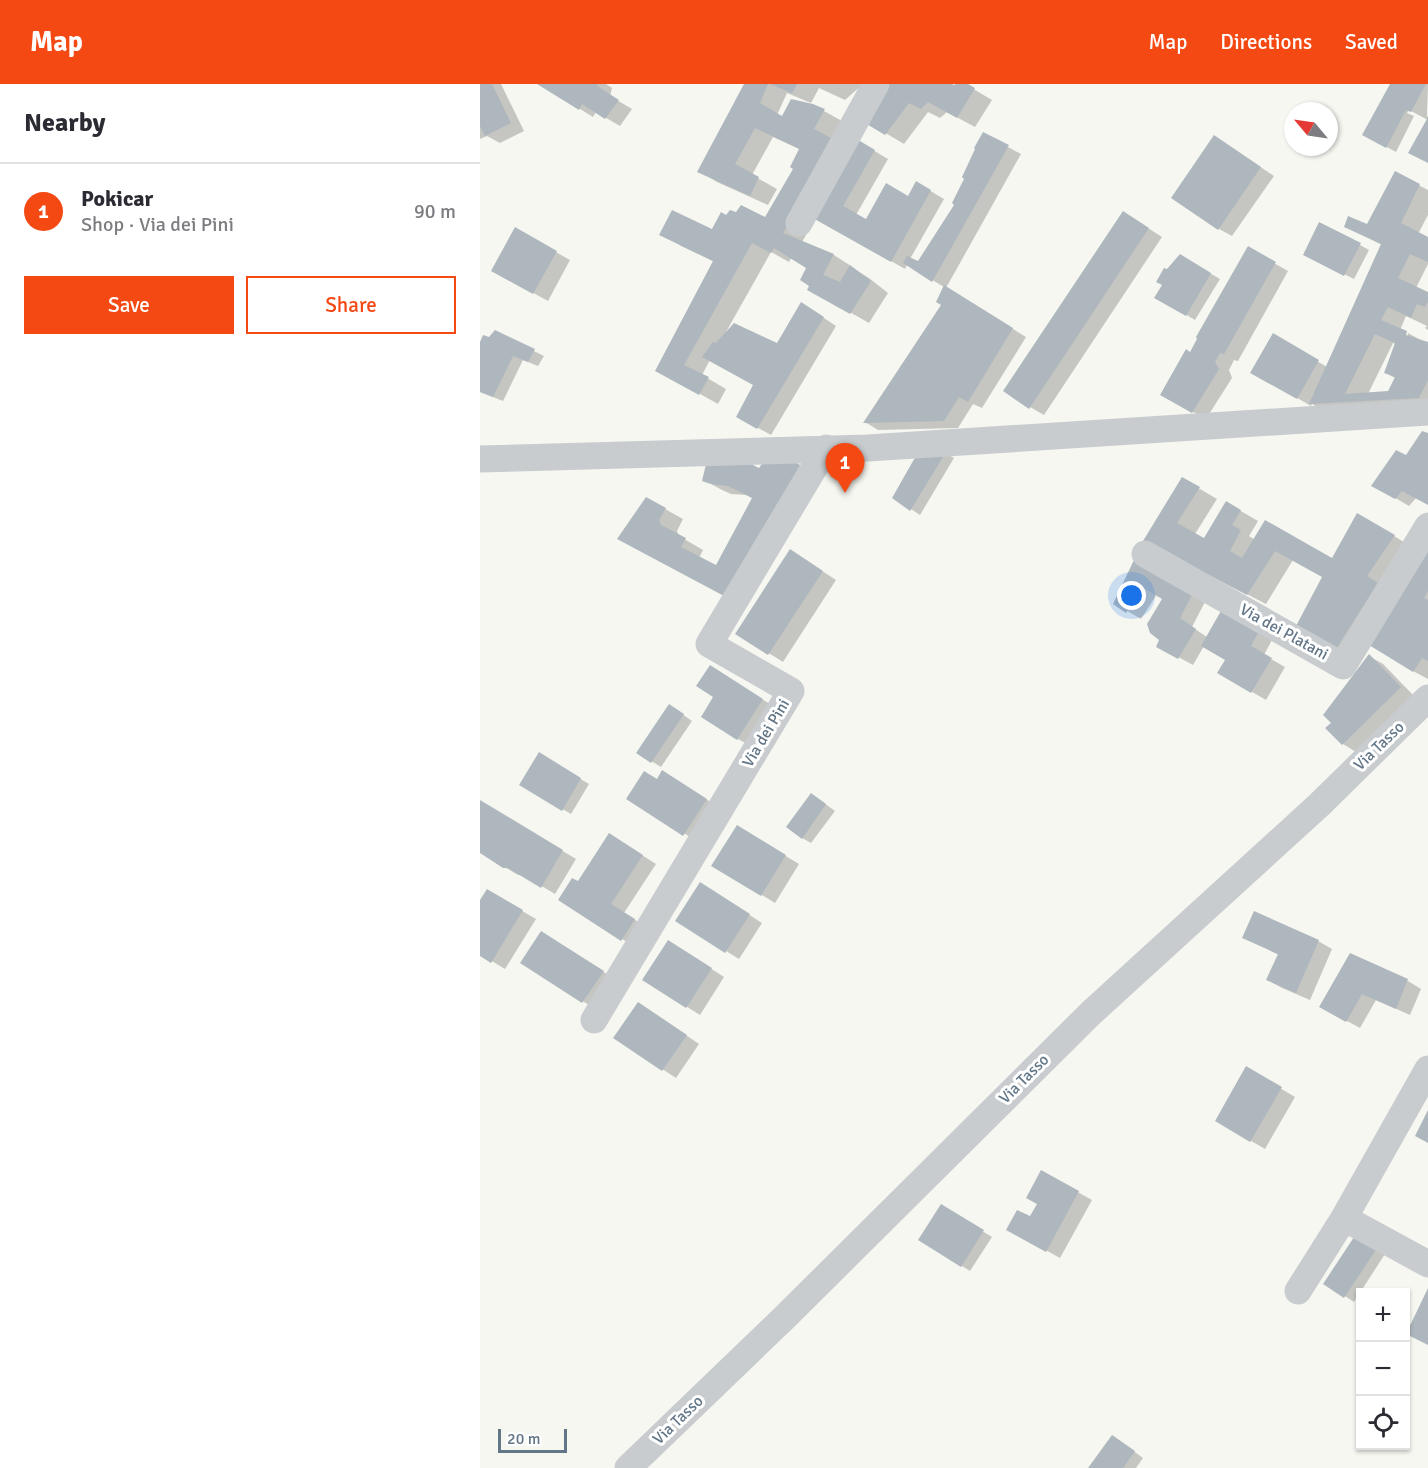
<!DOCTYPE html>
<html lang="en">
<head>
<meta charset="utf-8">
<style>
	:root { --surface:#fff; --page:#f2f2f3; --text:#2b2b33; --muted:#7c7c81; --line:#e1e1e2; --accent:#f54914 }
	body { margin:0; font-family:Signika,sans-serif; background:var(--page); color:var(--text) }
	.controls { position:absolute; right:18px; bottom:18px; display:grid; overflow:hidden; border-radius:0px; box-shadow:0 2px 4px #0004 }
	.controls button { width:54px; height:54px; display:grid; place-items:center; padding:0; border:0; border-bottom:2px solid var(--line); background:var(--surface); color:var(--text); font:30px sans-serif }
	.compass { position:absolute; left:804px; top:18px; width:54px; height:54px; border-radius:50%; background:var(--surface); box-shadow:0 2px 4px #0004; rotate:299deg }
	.scale { position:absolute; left:18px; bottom:15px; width:69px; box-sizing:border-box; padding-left:6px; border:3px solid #627687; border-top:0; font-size:16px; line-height:21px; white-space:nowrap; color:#627687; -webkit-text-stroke:4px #fff; paint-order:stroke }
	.you { position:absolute; left:652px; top:512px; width:21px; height:21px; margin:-15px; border:4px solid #fff; border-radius:50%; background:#1a73e8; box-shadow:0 0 0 9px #1a73e833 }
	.badge { display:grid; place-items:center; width:39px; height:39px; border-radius:50%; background:var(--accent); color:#fff; font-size:20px; font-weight:700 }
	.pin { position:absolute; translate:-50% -50px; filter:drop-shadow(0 2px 3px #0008) }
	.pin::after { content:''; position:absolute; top:32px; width:21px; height:18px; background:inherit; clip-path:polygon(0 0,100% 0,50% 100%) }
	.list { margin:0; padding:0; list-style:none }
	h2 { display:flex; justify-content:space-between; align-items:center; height:78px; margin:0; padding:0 24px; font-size:26px }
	h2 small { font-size:20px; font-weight:400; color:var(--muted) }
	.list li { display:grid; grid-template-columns:39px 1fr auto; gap:18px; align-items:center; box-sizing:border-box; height:96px; padding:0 24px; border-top:2px solid var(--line) }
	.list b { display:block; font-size:22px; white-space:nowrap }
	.list p { margin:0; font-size:20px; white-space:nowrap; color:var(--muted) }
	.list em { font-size:20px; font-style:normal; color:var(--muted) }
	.actions { display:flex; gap:12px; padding:18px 24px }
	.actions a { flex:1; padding:14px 0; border:2px solid var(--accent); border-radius:0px; text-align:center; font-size:21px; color:var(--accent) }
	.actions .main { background:var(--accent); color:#fff }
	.icon { flex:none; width:33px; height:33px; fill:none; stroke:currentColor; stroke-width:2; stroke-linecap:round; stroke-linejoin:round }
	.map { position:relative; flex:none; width:948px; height:1384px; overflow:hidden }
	header { display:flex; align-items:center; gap:36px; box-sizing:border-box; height:84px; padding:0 30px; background:var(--accent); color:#fff }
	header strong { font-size:28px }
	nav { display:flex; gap:33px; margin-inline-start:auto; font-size:21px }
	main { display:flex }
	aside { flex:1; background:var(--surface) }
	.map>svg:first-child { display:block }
</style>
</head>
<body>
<header>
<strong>Map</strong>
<nav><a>Map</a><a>Directions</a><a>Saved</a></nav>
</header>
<main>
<aside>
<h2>Nearby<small></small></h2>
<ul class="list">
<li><span class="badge">1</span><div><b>Pokicar</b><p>Shop · Via dei Pini</p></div><em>90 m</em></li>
</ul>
<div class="actions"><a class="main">Save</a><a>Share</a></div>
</aside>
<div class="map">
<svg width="948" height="1384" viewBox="0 0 948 1384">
	<rect width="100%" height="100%" fill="#f7f7f2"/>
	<path fill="#0003" fill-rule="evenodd" d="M0,0H21L44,47L20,59L7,52L0,55Z
		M60,0H126L132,4L130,12L152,25L140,42L116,28L113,33Z
		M266,0H383L365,16L339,4L331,19L307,9L297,31L303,34L344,27L362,37L376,56L408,75L376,131L386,137L429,114L437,99L464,115L430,175L438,179L528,63L541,70L466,204L546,253L502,324L493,320L478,344L398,346L385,338L463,220L464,203L427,181L425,185L336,134L322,158L354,171L371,182V183L389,194L408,209L389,239L329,205L331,201L328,183L312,173L309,178L291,168L246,248L297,261L335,228L356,242L291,351L258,333L274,300L230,276L222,291L246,305L238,320L177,286L235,178L199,161L233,147L247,133L286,135L315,84L320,65L293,53L272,91L297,105L288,121L237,98L219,87Z
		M407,0H470L475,3L478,0H485L512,16L495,43L467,28L460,34L448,28L424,60L387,38Z
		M912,0H948L947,32L948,33V78V36L929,26L927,29L934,32L916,68L884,51Z
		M748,61L794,92L752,152L739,145Z
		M915,89L948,106V131L938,150L948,155V180L936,204L948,210V246L945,244L947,242L926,232L920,246L925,249L926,258L928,249L944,258L947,260L948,258V324L849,329L832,320L831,322L772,288L793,251L847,283L902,161L866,142H888ZM913,259L916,260L906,289L915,294L909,309L888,310Z
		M657,137L682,153L564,331L550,323Z
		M35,145L90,176L68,217L13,187Z
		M880,161L889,166L874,195L834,175Z
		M768,164L808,187L758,277L754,276L749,286L752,294L726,335L682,311L711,270Z
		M700,172L740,195L715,236L676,213L684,201L687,187Z
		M15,248L64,272L58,282L43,276L23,317L0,308V262L10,255Z
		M948,351V420L937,413L929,422L893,401L926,373Z
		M465,369L474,374L440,431L414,414Z
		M279,386L263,521L157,465L185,425L203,435L197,447L199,452L223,466L219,474L236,483L274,415L267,411L251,410L242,406L224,396Z
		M703,395L737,415L715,450L725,456L747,419L778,437L769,452L775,456L852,476L896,441L932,463L875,574L818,541L844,493L813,476L786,520L683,467Z
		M948,468V595L933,587Z
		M324,475L356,496L303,578L257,549Z
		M655,478L725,518L712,543L727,553L742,527L792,556L784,571L805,583L786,616L739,589L747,575L724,562L713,581L678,562L681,556L684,514L677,510L661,535L635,520Z
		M889,572L903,580L934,612L876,668L863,660L853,639Z
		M244,591L296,624L271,662L258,655L235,613Z
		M198,627L212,637L181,683L158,669Z
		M59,670L109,700L91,730L41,701Z
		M177,696H196L240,724L218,758L148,714Z
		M340,716L355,727L331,759L322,754Z
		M0,717L96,775L75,810L43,791H38L0,768Z
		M271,751L319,780L295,819L282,811Z
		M143,759L176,780L144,829L168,844L156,863L142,855L98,799Z
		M8,807L56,835L25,885L0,870V819Z
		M234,808L282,839L259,875L246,867Z
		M764,854L838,857L852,865L830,916L802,904L788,896L799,871Z
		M75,857L136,896L117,926L42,879Z
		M202,866L244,893L220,931L164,896Z
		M870,871L928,897L941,905L930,931L896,916L880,944L841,923Z
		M172,928L219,960L196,994L135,954Z
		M767,984L815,1013L785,1065L737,1037Z
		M562,1088L612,1116L580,1174L528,1145L550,1134L559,1120Z
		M461,1122L512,1153L490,1187L440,1156Z
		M877,1152L905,1170L874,1218L845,1199Z
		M633,1352L663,1374L656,1384H610Z"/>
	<path fill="#aeb7bd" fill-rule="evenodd" d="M0,0H12L31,39L5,52L0,42Z
		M57,0H118L117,2L139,16L125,35L102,20L99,26Z
		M264,0H288L280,19L302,32L311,15L333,20L345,25L334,45L357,57L303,149L354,170L343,191L360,198L370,181L391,197L370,230L327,206L329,202L320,196L326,184L294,164L291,169L272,159L204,281L229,293L219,311L175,287L233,177L179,151L192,126L232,145L241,128L246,131L250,126L256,128L261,121L285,133L313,85L310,83L319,65L275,44L255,80L279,93L270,112L217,88Z
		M290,0H317L312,9Z
		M405,0H472L474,1L476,0H488L495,4L477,34L448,18L441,25L429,19L405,51L385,39Z
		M910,0H946L931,28L926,26L906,64L882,51Z
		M948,33V79L928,69Z
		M503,48L529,61L452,198L423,179L427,172L438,177L474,121L472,119L484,95L482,93L495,65L494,64Z
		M734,51L781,83L738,146L691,114Z
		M375,54L395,66L363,122L386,135L406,99L428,112L436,97L451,106L411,178L331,133Z
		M915,87L940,100L921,139L948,153V178L930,170L918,194L948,208V218L945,223L937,220L931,234L908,223L901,236L927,247L926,251L948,258V296L939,314L829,320L901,160L864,143L868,132L887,140ZM895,250L915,259L904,289L915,293L908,307L865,310Z
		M643,127L669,144L549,325L523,307Z
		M839,138L881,159L864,192L823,171Z
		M35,143L77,167L53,210L11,187Z
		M768,162L796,178L744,270L740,269L735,278L739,285L712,329L680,311L706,265L710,268L717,255L716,253Z
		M700,170L731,189L706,232L674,214L682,201L676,198L684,184L687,185Z
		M464,201L533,244L488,318L479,313L464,337L383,339L461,221L456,218Z
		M321,218L344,233L277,345L256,333L273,301L222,273L233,258L236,259L254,239L297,259Z
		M15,246L55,265L48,278L33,272L13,313L0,308V258L3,251L9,253Z
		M793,249L839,276L817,315L770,289Z
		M942,347L948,349V421L922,407L915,415L891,402L916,366L926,371Z
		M466,368L430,427L412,414L437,370Z
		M286,374L311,375L323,383L244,512L137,455L166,413L186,424L179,436L181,441L206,454L201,463L236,481L272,414L248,402L231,400L222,397L226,380L265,377L279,384Z
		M702,393L720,403L697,439L724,454L746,417L761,426L752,441L761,446L750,467L762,474L785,436L852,474L877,429L915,451L887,492L898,499L856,565L816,542L842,493L795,467L767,511L663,457Z
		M310,465L343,487L288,571L255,550Z
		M948,466V507L944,514L948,516V577L942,574L933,588L889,561Z
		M654,476L713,509L700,534L716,545L698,575L676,563L679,556L670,549L667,540L682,515L662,503L646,529L633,520Z
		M742,525L779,547L771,562L792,574L771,609L737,589L745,576L721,562Z
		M889,570L921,603L862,661L845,644L851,639L843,631Z
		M230,581L283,615L257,656L221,633L233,613L216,602Z
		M189,620L204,630L171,679L156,669Z
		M59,668L101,694L82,727L39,701Z
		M182,686L227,715L203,752L146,715L164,687L177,695Z
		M331,709L346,720L322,755L306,743Z
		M0,716L83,766L61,804L28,784H23L0,769Z
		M257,741L306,771L281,812L231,782Z
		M129,749L163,771L131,820L155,835L141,857L78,816L92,794L98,797Z
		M220,798L270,830L245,869L195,837Z
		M7,805L43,826L11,879L0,872V816Z
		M774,827L839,856L816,909L786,896L798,870L762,854Z
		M61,847L124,887L102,919L40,879Z
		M188,856L232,884L206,924L162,896Z
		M870,869L928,895L916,925L882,910L866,938L839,923Z
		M158,918L207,951L182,987L133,954Z
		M766,982L802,1003L770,1058L735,1037Z
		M948,1026V1059L935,1052Z
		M561,1086L599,1107L566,1168L526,1146L537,1126L550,1132L557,1120L546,1114Z
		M461,1120L504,1146L481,1183L438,1156Z
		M876,1150L897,1164L864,1214L843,1200Z
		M948,1204V1261L926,1250Z
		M632,1351L655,1367L643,1384H608Z"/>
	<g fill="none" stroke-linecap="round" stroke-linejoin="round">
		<path stroke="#c8cccf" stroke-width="27" d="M319,139L396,0
			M0,375L388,364L948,328
			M665,470L863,582L948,442
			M114,936L311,607L229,560L346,364
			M864,1134L948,1180
			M818,1207L864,1134L948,985
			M148,1384L305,1233L611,929L839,721L948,614"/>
	</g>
	<g text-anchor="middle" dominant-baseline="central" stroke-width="6" stroke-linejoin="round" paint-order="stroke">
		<g font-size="16" fill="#627687" stroke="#fff">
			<text transform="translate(804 548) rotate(29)">Via dei Platani</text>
			<text transform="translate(286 649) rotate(-59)">Via dei Pini</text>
			<text transform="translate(899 662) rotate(-44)">Via Tasso</text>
			<text transform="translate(544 995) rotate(-45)">Via Tasso</text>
			<text transform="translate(198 1336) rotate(-44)">Via Tasso</text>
		</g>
	</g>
</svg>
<div class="controls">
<button>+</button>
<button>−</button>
<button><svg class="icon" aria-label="locate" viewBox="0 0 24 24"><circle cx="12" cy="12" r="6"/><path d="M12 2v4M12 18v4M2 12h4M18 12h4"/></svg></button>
</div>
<svg class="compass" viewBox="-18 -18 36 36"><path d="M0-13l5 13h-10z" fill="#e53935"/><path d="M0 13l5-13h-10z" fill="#7c7c81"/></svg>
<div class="scale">20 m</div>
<div class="you"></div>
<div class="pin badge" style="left:365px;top:409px">1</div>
</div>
</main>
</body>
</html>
